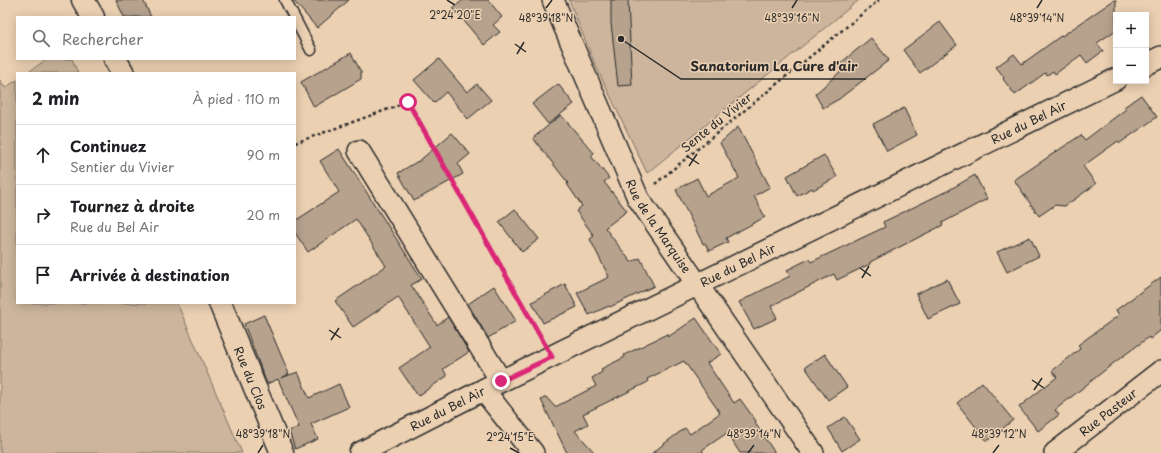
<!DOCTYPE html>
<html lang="fr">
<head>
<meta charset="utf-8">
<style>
	:root { --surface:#fff; --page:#f2f2f2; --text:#202124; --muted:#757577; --line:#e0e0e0 }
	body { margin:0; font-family:"Playpen Sans",sans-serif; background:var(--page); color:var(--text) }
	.controls { position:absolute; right:12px; top:12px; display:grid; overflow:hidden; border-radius:0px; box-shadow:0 2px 10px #0003 }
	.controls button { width:36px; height:36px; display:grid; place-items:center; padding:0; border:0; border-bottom:1px solid var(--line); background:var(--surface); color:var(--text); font:20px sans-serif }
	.stop { position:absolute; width:12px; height:12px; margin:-9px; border:3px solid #db2777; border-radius:50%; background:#fff }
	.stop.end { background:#db2777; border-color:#fff; box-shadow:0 1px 4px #0008 }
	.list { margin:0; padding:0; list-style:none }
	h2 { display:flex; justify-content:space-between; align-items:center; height:52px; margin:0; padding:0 16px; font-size:17px }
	h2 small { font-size:13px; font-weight:400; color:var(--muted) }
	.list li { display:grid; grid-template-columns:26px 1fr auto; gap:12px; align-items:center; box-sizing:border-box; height:60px; padding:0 16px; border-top:1px solid var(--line) }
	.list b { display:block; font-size:15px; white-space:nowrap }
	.list p { margin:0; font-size:13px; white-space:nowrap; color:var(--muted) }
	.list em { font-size:13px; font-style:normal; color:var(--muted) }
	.icon { flex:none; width:22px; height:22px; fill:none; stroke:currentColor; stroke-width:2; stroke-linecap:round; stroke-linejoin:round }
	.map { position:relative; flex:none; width:1161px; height:453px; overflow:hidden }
	.search { position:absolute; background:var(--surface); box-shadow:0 2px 10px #0003; left:16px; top:16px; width:280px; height:44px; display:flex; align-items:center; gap:10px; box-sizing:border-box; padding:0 14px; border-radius:0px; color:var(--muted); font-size:15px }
	.panel { position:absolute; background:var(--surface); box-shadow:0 2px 10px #0003; left:16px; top:72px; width:280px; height:232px; border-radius:0px }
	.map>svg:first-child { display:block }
</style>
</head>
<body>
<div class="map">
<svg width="1161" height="453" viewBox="0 0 1161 453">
	<rect width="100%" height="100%" fill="#ebd0b2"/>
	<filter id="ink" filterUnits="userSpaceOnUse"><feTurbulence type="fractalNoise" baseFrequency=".025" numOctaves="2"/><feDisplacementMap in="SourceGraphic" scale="8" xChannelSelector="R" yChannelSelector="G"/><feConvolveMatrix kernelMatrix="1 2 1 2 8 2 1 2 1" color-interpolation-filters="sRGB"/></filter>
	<g filter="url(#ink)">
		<path fill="#ccb59c" stroke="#7c7064" d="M569,0H859L647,173L594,62Z
			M47,59H72L78,73H27Z
			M0,80L5,88L17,80V303H177L242,453H0Z"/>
		<path fill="#b6a28d" stroke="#2b2b2b" d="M116,0H143L151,17H124Z
			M293,0H349L317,28Z
			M463,0H488L502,17L493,25L500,32L484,45L453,8Z
			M611,0H628L632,85L618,86L611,23Z
			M1114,0H1116V30L1097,43L1103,51L1087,63L1081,55L1055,74L1053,71L1047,75L1045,73L1015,95L1003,79L1004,77L996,67L1014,54L1022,64L1062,35V36Z
			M940,22L957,45L920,73L903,50Z
			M871,38L889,60L839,99L823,108L815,94L841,71L837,66Z
			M351,53L361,72V79L314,107L301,82Z
			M439,59L467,92L477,84L491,100L468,119L446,92L434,103L414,80Z
			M558,84L574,104L548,124L532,104Z
			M1141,95L1157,117L1120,143L1118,141L1083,166L1096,184L1065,206L1055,205L1039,216L1014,180L1081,135L1085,140L1126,109L1124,107Z
			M904,108L917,135L887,151L873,124Z
			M561,115L594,153L591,156L609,178L604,182L627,211L605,228L631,262L640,258L654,286L610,307L609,306L589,315L577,293L609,277L590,239L594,236L576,211L582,206L567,184L568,183L533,138Z
			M738,127L770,187L754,196L765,217L726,238L728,242L709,251L705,243L703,244L676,190L697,178L706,196L739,178L720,143Z
			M452,133L470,154L458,164L463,174L414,201L398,173L418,161V162Z
			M339,149L422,279L411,285L437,325L448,317L469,352L443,369L447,376L418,396L399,368L430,347L398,297L353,327L335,301L386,266L356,219L308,252L295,233V221L339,192L320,161Z
			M824,155L837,177L813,190L812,188L797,196L787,176Z
			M975,175L987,199L942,223L943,225L870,262V264L837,280L834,274L771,306L777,318L754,329L739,302L790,276L787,270L809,259L811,262L885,227L883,222L949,190Z
			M515,209L539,239L522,252L499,222Z
			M1030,237L1039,256L1007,272L997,252Z
			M1161,277V330L1150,339L1149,337L1115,362L1055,410L1059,415L1038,431L1019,407L1057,377L1052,371L1080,349L1078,345L1119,315L1116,310Z
			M947,279L960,304L928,319L916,294Z
			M565,284L577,307L543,323L532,302Z
			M494,286L516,321L488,338L468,304Z
			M264,315L289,374L281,378L298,372L309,398L339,384L349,407L311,424L318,439L295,449L289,431L299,427L278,379L267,384L244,324Z
			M696,318L721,354L707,363L734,403L740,399L756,421L755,423L775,453H740L727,433L702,450L704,453H652L685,428L690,434L720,413L684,361L647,379L648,382L583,414L588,424L575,431L595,453H567L541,400L546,397L555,407L596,386L592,378L602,372L601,369L625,357L624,355L667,334L668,337Z
			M825,354L847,387L828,400L805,367Z
			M982,382L1013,420L987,441L957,403Z
			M845,417L860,439L842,451L828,428Z"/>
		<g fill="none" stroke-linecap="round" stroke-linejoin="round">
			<defs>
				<path id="service" d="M285,0L294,17
					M295,19L311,50"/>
				<g id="minor">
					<path id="s1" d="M553,0L638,198L813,453"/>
					<path d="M1146,64L1161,57"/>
					<path d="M359,151L501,381"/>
					<path d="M485,389L489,397L533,453"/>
					<path id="s2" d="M360,453L485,389L1116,79"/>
					<path id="s3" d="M1055,453L1161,371"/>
				</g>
				<g id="tertiary">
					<path d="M83,0L93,17"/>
					<path d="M115,59L123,73"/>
					<path id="s4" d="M220,303L282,453"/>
				</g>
			</defs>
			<use href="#service" stroke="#2b2b2b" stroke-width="13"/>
			<use href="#minor" stroke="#2b2b2b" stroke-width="24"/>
			<use href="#tertiary" stroke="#2b2b2b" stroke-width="25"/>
			<path stroke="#2b2b2b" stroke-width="2.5" stroke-dasharray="3 3" stroke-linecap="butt" d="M295,143L408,102L541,338
				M655,184L879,0"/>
			<use href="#service" stroke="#ebd0b2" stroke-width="10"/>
			<use href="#minor" stroke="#ebd0b2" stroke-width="21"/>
			<use href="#tertiary" stroke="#ebd0b2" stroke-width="22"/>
		</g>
	</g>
	<g fill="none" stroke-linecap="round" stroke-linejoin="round" filter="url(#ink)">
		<path stroke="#db2777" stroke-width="5" d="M408,102L552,357L501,381"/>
	</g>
	<path fill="none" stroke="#2b2b2b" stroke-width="1.5" d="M447,0L455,5M546,8L552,0M792,8L797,0M1037,8L1042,0M515,44L526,52M517,54L524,42M687,156L699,164M689,166L697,154M860,268L871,276M862,278L869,266M329,330L341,338M331,340L339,328M1032,380L1044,388M1034,390L1042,378M510,448L519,453M258,453L263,445M748,453L754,445M993,453L999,445"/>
	<g text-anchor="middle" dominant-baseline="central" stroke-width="3" stroke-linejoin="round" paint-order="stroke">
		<g font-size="12" fill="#2b2b2b" stroke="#ebd0b2">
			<text transform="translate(716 122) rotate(-39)">Sente du Vivier</text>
			<text stroke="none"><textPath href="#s2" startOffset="746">Rue du Bel Air</textPath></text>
			<text stroke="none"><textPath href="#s1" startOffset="250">Rue de la Marquise</textPath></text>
			<text stroke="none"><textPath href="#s2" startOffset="422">Rue du Bel Air</textPath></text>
			<text stroke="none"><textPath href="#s4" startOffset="81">Rue du Clos</textPath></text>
			<text stroke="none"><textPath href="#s2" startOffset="98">Rue du Bel Air</textPath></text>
			<text stroke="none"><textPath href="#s3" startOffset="67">Rue Pasteur</textPath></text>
		</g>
	</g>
	<g font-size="10" text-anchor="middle" fill="#2b2b2b" stroke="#ebd0b2" stroke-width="3" stroke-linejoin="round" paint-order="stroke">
		<text x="455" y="19">2°24'20"E</text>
		<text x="1037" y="22">48°39'14"N</text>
		<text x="546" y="22">48°39'18"N</text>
		<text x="792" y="22">48°39'16"N</text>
		<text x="263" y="438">48°39'18"N</text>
		<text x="754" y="438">48°39'14"N</text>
		<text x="999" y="438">48°39'12"N</text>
		<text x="510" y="441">2°24'15"E</text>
	</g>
	<path fill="none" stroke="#2b2b2b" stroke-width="1.5" d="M621 39L681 79H866"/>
	<circle fill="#2b2b2b" stroke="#ebd0b2" stroke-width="1.5" cx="621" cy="39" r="4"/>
	<g font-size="13" text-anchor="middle" font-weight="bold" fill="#2b2b2b" stroke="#ebd0b2" stroke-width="3" stroke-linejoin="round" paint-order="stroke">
		<text x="774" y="71">Sanatorium La Cure d'air</text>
	</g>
</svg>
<div class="controls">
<button>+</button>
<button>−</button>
</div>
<div class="stop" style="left:408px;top:102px"></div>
<div class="stop end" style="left:501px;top:381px"></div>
<div class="search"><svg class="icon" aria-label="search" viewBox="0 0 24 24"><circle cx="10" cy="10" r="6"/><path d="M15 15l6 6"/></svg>Rechercher</div>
<section class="panel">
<h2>2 min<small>À pied · 110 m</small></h2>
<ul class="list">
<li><svg class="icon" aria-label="ahead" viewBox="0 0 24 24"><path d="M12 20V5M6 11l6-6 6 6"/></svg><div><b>Continuez</b><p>Sentier du Vivier</p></div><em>90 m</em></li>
<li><svg class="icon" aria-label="right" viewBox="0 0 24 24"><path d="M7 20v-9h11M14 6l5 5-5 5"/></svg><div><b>Tournez à droite</b><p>Rue du Bel Air</p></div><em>20 m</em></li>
<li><svg class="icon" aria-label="arrive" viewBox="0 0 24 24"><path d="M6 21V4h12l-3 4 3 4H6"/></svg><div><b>Arrivée à destination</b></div></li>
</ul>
</section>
</div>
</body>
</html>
